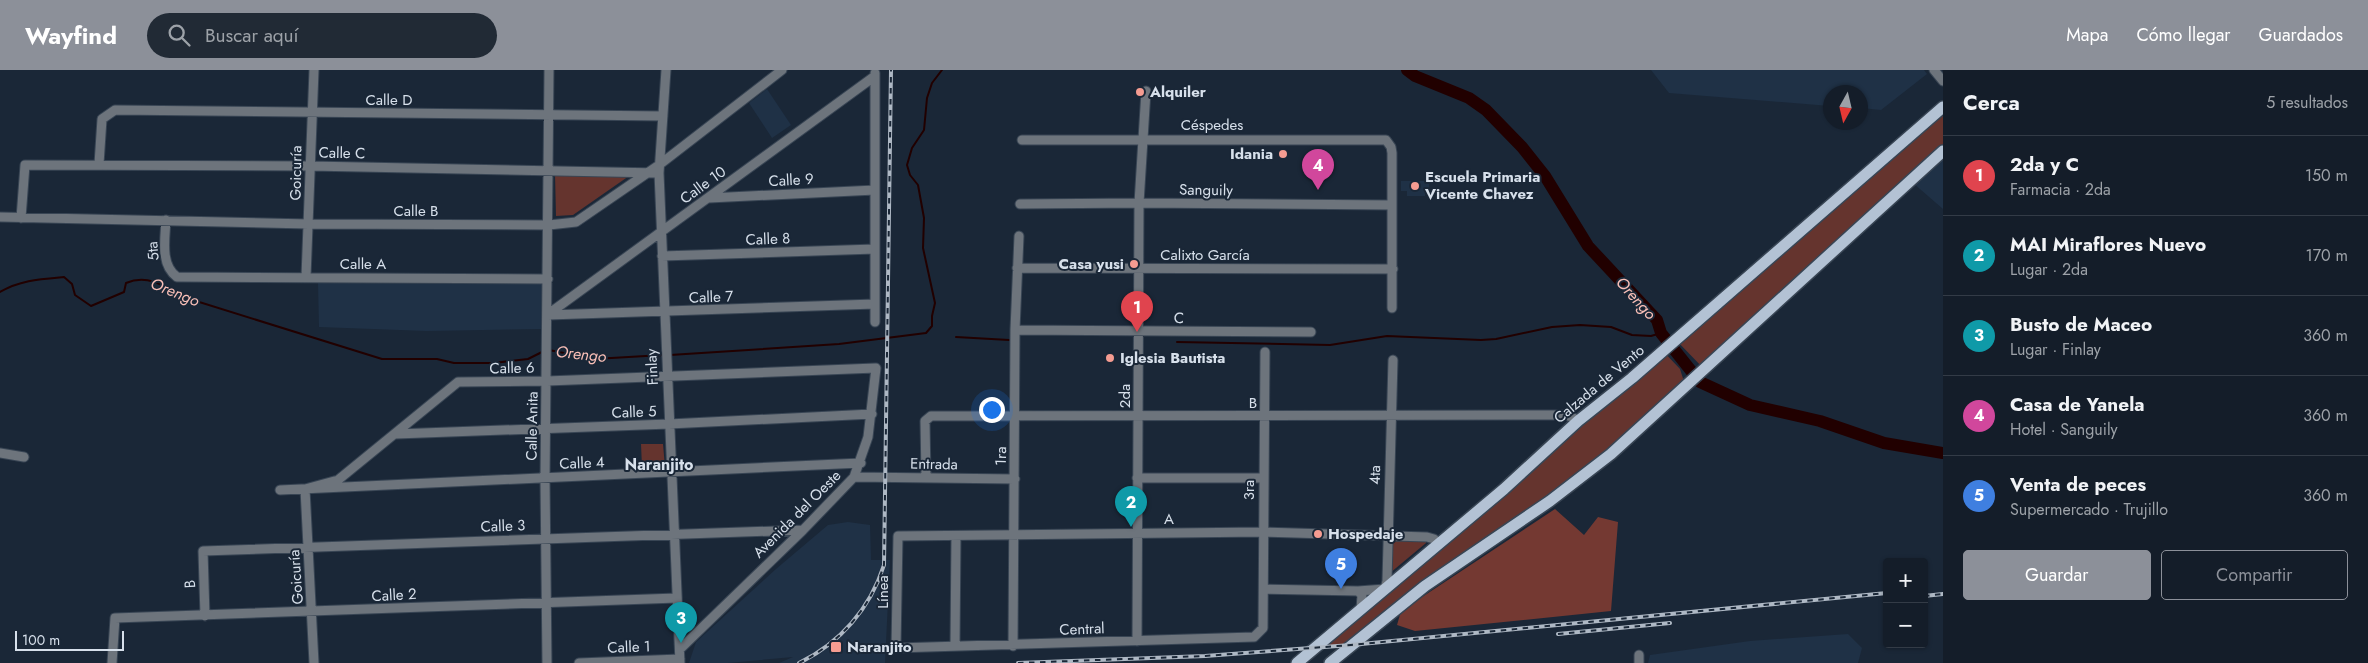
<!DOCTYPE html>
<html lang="es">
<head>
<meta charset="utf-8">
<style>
	:root { --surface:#141d29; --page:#212a35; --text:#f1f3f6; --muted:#9da2a8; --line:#333b46; --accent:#8c9099 }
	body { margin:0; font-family:Jost,sans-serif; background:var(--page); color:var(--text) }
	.controls { position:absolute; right:15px; bottom:15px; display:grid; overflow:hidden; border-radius:5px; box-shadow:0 1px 4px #0004 }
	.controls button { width:45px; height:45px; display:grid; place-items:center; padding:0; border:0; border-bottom:1px solid var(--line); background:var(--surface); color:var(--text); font:25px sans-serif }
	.compass { position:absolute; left:1823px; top:15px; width:45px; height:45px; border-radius:50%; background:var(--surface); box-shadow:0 1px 4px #0004; rotate:188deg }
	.scale { position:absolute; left:15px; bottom:12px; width:109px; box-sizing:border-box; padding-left:5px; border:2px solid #d7e0eb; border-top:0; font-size:14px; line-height:18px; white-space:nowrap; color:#d7e0eb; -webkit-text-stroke:4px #1a2737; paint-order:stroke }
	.you { position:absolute; left:991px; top:339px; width:18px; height:18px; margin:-12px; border:4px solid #fff; border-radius:50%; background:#1a73e8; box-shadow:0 0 0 8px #1a73e833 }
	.badge { display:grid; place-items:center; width:32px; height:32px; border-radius:50%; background:var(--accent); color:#fff; font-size:16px; font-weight:700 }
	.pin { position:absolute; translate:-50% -41px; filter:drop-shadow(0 1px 2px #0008) }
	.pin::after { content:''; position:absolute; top:26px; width:18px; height:15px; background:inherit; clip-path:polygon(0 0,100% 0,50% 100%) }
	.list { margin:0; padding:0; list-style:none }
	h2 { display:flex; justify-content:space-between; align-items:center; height:65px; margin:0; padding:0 20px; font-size:21px }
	h2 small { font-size:16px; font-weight:400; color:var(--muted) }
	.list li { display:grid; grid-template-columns:32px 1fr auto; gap:15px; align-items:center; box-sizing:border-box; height:80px; padding:0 20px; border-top:1px solid var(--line) }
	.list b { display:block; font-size:19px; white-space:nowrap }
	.list p { margin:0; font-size:16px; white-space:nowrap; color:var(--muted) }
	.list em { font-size:16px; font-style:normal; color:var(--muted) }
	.actions { display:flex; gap:10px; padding:15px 20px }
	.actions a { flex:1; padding:11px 0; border:1px solid var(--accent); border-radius:5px; text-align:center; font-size:18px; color:var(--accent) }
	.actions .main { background:var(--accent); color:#fff }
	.icon { flex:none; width:28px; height:28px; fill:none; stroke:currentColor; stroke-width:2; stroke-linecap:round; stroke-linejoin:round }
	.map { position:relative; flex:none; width:1943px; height:593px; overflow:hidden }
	header { display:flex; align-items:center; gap:30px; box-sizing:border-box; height:70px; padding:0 25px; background:var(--accent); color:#fff }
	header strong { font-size:24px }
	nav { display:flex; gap:28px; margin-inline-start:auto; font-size:18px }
	.search { width:350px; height:45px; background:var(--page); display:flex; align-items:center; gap:12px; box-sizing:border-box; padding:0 18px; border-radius:28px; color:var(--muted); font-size:19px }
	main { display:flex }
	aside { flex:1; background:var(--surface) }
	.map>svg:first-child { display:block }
</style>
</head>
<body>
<header>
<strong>Wayfind</strong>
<div class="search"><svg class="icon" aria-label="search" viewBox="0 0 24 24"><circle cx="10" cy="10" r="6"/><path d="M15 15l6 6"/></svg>Buscar aquí</div>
<nav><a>Mapa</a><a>Cómo llegar</a><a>Guardados</a></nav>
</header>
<main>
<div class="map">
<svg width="1943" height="593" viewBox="0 0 1943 593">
	<rect width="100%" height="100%" fill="#1a2737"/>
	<path fill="#1f3146" d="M1651,0H1924L1927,4L1881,40L1861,38L1860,22H1830V36L1669,23Z
		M767,19L791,55L772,68L749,33Z
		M1943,86V139L1913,113Z
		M1401,111H1429V122H1425V126H1407V121H1401Z
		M318,213L543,214V259L427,261L319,257Z
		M848,452L870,455L871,490H890L885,593H779L793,587L728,593H689L696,572L776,499L828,455Z
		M1848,564L1862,578L1858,593H1648L1650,585L1750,571Z"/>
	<path fill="#65342e" d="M1943,37V81L1705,300L1675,269Z
		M555,104L629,106L573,145L556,146Z
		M1662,280L1680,299L1686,318L1611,384L1351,575L1315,578Z
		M641,374H663L665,397H642Z
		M1393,468L1426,469V473L1390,503Z"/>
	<path fill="#743932" d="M1555,439L1584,465L1598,447L1618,452L1611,541L1415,561L1397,555L1401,541Z"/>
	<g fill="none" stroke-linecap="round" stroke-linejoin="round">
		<path stroke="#210000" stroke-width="2" d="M0,222C20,210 41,209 64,207L72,214L75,225L91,236L124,222L126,213C147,204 163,215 180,226L382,289H437L454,293H494L528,289L544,281
			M956,267L1009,270
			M1177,272L1330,275L1387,266L1481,270L1496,269L1552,257L1580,255L1611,257L1632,265L1651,266L1661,263
			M549,280L594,289L663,285
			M670,285L839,274L926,263L932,256V246L935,233L923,178L924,148L918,115L910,105L907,95L912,78L924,60L927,28L932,13L942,0"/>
		<path stroke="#210000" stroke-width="12" d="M1407,0L1415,6L1469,28L1486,40L1522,77L1545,106L1588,176L1657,250L1661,263L1700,312L1750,335L1820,351L1884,373L1943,383"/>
		<defs>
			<path id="minor" d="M666,0L659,103L680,593
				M1934,0L1943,11
				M1022,70H1386L1391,77L1392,83V238
				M99,94L102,49L115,40L663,46
				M709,128L875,120
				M1020,134L1139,133L1392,135
				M0,147L309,154L549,155L576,152L659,95L782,0
				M21,148L25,95L310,96L659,103
				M166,150C165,169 160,195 177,207L548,209
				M662,186L875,179
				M1017,198L1393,199
				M306,207L314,0
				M547,245L875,6
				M548,245L875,234
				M875,252V3
				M1015,260L1311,262
				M1265,282L1263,558L1254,567L896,578L898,466L1263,462L1427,467L1434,469L1439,474
				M396,364L669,354L872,344
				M0,383L24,387
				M854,407L1015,409
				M926,407L925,351L931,346L1564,345L1572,347L1578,351
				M1137,408H1263
				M305,419L338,410L458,312L547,311L876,298L868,367L854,407L803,460L680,579
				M305,419L314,593
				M280,420L861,393
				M1264,519L1358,521L1362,525L1361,539
				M1358,521L1385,519L1387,511L1393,290
				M205,546L203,481L803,460
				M1137,571L1139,133L1146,21
				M955,576L956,466
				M1013,576L1015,260L1019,166
				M112,593L115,548L677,528
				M547,593L545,409L549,0
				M579,593L680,589
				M1639,593V585"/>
			<path id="major" d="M1297,593L1504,419L1578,351L1632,308L1943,37
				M1330,593L1425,516L1550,431L1611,384L1943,81"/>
		</defs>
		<use href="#minor" stroke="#384554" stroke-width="11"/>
		<use href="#major" stroke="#384554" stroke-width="14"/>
		<use href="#minor" stroke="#6d747c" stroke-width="9"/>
		<use href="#major" stroke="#b3c2d4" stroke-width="11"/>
		<defs>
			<path id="rail" d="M1924,526L1943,524
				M1558,564L1670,553
				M799,593C840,573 870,539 884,495L891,0
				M1018,593L1205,586L1351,575L1887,523"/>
		</defs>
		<use href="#rail" stroke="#aeb8c4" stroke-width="4"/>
		<use href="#rail" stroke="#1a2737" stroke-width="2" stroke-dasharray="5.5" stroke-linecap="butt"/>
	</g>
	<g fill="#f59c91" stroke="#1a2737" stroke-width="2">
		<circle cx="1140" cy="22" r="5"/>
		<circle cx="1283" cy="84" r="5"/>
		<circle cx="1415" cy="116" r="5"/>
		<circle cx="1134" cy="194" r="5"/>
		<circle cx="1110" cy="288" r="5"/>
		<circle cx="1318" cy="464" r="5"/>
		<rect x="830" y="571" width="12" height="12" rx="2.5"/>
	</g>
	<g text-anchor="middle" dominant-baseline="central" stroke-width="4" stroke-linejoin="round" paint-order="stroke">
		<g font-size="15" font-weight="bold" fill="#d7e0eb" stroke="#1a2737" text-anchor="start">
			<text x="1150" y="22">Alquiler</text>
			<text x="1273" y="84" text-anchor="end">Idania</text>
			<text x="1425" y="107">Escuela Primaria<tspan x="1425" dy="17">Vicente Chavez</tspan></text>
			<text x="1124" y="194" text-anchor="end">Casa yusi</text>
			<text x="1120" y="288">Iglesia Bautista</text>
			<text x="1328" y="464">Hospedaje</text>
			<text x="847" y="577">Naranjito</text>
		</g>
		<g font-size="15" fill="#d7e0eb" stroke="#1a2737">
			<text x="389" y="30">Calle D</text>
			<text x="1212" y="55">Céspedes</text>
			<text transform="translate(342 83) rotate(1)">Calle C</text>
			<text transform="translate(296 103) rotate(-89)">Goicuría</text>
			<text transform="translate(791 110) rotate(-3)">Calle 9</text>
			<text transform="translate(703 115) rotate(-36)">Calle 10</text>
			<text transform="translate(1206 120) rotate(1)">Sanguily</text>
			<text x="416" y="141">Calle B</text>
			<text transform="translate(768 169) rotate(-2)">Calle 8</text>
			<text transform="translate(153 181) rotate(-95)">5ta</text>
			<text x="1205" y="185">Calixto García</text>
			<text x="363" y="194">Calle A</text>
			<text transform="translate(711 227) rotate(-2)">Calle 7</text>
			<text transform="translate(1179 248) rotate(1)">C</text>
			<text transform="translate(652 297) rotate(-93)">Finlay</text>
			<text transform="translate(512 298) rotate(-1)">Calle 6</text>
			<text transform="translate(1599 314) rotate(-40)">Calzada de Vento</text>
			<text transform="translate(1125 326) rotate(-90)">2da</text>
			<text x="1253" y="333">B</text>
			<text transform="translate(634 342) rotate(-2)">Calle 5</text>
			<text transform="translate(532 356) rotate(-89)">Calle Anita</text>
			<text transform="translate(1001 386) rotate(-89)">1ra</text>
			<text transform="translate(582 393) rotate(-2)">Calle 4</text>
			<text transform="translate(934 394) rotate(1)">Entrada</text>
			<text transform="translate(1375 405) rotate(-89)">4ta</text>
			<text transform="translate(1249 420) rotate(-90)">3ra</text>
			<text transform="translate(797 444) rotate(-45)">Avenida del Oeste</text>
			<text x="1169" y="449">A</text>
			<text transform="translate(503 456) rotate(-2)">Calle 3</text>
			<text transform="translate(296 507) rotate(-94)">Goicuría</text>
			<text transform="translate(190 514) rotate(-93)">B</text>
			<text transform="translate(883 522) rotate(-90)">Línea</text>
			<text transform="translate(394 525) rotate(-3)">Calle 2</text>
			<text transform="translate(1082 559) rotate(-2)">Central</text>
			<text transform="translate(629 577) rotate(-2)">Calle 1</text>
		</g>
		<g font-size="16" font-style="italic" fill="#f9bfb7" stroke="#1a2737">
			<text transform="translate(175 222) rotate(22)">Orengo</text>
			<text transform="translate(1636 228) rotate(48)">Orengo</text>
			<text transform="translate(581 284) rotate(6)">Orengo</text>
		</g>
		<g font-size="16" font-weight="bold" fill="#d7e0eb" stroke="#1a2737">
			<text x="659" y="394">Naranjito</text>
		</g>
	</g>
</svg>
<div class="controls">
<button>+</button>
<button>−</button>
</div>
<svg class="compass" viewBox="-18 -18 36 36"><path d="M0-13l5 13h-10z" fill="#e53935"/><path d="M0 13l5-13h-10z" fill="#9da2a8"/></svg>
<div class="scale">100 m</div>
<div class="you"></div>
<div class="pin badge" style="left:1137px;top:262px;background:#e0444e">1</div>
<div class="pin badge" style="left:1131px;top:457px;background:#0f9aa8">2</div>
<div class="pin badge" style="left:681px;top:573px;background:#0f9aa8">3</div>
<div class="pin badge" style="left:1318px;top:120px;background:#d1479c">4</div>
<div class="pin badge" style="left:1341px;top:519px;background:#3f7fe0">5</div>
</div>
<aside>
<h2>Cerca<small>5 resultados</small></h2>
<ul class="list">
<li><span class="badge" style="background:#e0444e">1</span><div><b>2da y C</b><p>Farmacia · 2da</p></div><em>150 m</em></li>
<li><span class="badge" style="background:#0f9aa8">2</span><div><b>MAI Miraflores Nuevo</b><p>Lugar · 2da</p></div><em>170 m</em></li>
<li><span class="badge" style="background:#0f9aa8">3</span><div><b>Busto de Maceo</b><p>Lugar · Finlay</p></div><em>360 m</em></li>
<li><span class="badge" style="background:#d1479c">4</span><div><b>Casa de Yanela</b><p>Hotel · Sanguily</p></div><em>360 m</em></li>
<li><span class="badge" style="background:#3f7fe0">5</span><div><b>Venta de peces</b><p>Supermercado · Trujillo</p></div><em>360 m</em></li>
</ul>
<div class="actions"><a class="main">Guardar</a><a>Compartir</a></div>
</aside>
</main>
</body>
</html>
